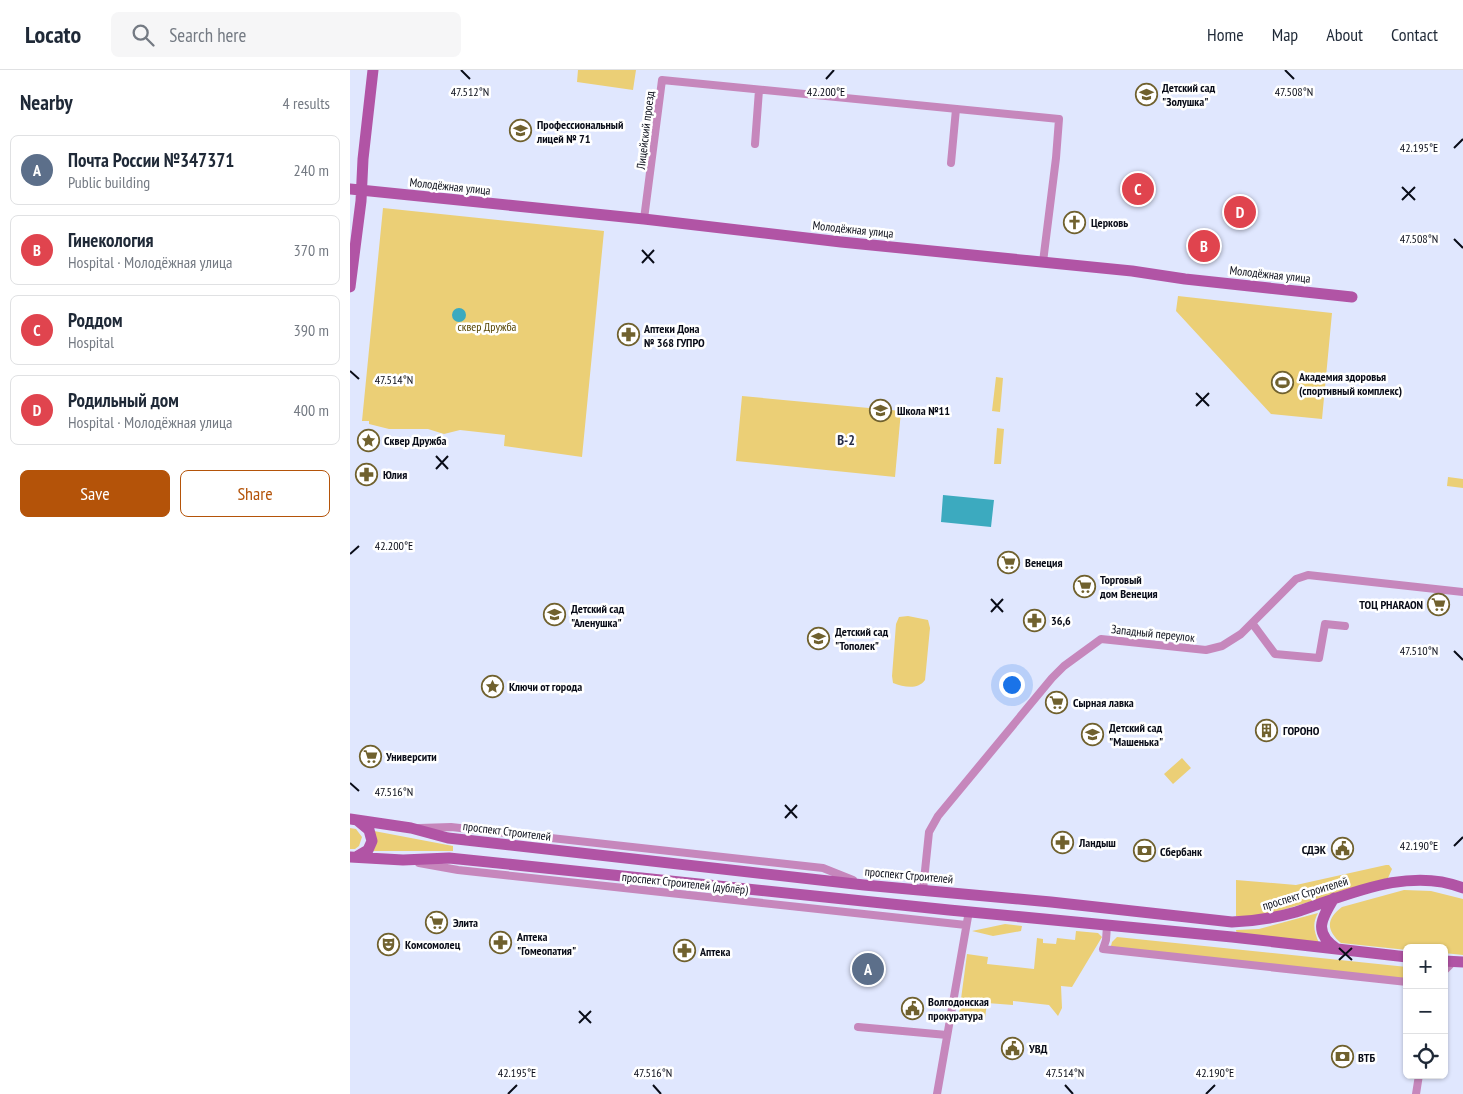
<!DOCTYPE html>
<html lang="en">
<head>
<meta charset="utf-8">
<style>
	:root { --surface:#fff; --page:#f6f6f7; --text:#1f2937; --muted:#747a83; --line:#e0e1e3; --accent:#b45309 }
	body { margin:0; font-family:"PT Sans Narrow",sans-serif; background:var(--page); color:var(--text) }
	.controls { position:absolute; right:15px; bottom:15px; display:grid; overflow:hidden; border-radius:8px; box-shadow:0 1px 4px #0004 }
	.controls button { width:45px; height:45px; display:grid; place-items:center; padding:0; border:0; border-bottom:1px solid var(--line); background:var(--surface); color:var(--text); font:25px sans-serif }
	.you { position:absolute; left:661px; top:614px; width:18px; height:18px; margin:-12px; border:4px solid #fff; border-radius:50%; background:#1a73e8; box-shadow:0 0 0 8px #1a73e833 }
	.badge { display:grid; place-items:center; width:32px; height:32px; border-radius:50%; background:var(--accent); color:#fff; font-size:16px; font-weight:700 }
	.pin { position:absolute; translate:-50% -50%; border:2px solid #fff; box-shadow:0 1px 5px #0006 }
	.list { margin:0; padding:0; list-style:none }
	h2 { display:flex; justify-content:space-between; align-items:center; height:65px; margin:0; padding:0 20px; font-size:21px }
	h2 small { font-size:16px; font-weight:400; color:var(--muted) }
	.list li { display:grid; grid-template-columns:32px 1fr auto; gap:15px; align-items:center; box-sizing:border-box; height:70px; margin:0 10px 10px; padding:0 10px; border:1px solid var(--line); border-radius:8px }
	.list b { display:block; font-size:19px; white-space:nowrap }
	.list p { margin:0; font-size:16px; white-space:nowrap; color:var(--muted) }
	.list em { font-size:16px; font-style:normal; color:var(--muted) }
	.actions { display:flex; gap:10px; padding:15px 20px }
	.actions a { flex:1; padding:11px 0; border:1px solid var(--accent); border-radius:8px; text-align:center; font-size:18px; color:var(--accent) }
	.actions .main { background:var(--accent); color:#fff }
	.icon { flex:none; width:28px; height:28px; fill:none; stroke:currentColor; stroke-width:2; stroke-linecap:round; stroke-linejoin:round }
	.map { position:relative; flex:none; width:1113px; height:1024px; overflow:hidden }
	header { display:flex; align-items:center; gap:30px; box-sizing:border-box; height:70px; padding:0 25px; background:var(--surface); border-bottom:1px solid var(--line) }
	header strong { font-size:24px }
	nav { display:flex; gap:28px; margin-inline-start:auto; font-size:18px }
	.search { width:350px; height:45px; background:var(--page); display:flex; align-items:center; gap:12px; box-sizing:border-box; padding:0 18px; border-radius:8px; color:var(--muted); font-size:19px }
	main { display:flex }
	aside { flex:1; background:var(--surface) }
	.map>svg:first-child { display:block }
</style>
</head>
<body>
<header>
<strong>Locato</strong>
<div class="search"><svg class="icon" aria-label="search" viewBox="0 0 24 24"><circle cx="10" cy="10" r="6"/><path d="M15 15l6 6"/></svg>Search here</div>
<nav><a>Home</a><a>Map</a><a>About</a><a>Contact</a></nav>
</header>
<main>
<aside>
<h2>Nearby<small>4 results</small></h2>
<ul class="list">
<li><span class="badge" style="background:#5c6f8a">A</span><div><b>Почта России №347371</b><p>Public building</p></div><em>240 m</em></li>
<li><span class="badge" style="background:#e0444e">B</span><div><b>Гинекология</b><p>Hospital · Молодёжная улица</p></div><em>370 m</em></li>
<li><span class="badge" style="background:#e0444e">C</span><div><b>Роддом</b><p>Hospital</p></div><em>390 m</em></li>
<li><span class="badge" style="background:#e0444e">D</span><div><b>Родильный дом</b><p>Hospital · Молодёжная улица</p></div><em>400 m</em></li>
</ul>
<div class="actions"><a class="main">Save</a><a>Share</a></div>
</aside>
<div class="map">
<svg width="1113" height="1024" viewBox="0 0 1113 1024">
	<rect width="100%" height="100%" fill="#e0e7fe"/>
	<path fill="#ebcf76" d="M228,0H286L283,20L227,12Z
		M33,138L254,161L232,387L154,376L155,365L110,360L94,364L78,359H39L19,354V351H12Z
		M828,226L982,243L972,349L921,344L826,241Z
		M646,307L653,308L650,342L642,341Z
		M392,326L551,341L545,407L386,391Z
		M647,358L654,359L651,394H644Z
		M1098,407L1113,409V418L1097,416Z
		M558,546L578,550L580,558L575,610C568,620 554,617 543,613L542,606L546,554L549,547Z
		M832,688L841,698L823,714L814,704Z
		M0,758L6,759L12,767L9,776L5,779H0Z
		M24,761L103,776V781H23Z
		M1036,795H1039L1042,799L1038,808L913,846H886V810L946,815Z
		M1054,820L1081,821L1113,829V885L1094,883V878H1057V880L991,873C976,860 976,849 992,837Z
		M968,843C962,854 964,861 969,873L887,865L886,860L909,859Z
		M655,854L672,856L671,861L643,866L622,861Z
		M726,861L748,863L752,867L722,917L711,916L712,938L708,946L699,935L663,931V935L637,933L635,948L609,944L617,884L638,887L637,894L684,899L687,868L693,869V873L706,874L707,868L725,870Z
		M767,867L1057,897V910L763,878L761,876L762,872Z"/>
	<path fill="#3caabf" d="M102 245a7 7 0 1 1 14 0a7 7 0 1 1-14 0Z
		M593,425L644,430L641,457L591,452Z"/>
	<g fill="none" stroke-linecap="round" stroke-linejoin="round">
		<path stroke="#c687bc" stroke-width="8" d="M405,74L409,20
			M601,93L606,39
			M294,149L312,10L709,49L706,88L693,192
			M902,553L925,584L969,588L975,554L995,556
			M69,758L101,757L473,798L503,810
			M69,793L108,800L616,855
			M573,820L579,762L588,746L702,608L714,596L751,569L856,580L872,576L891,564L946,509L958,505L1113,522
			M757,856L756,870L753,879L1057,912
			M1094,901L1103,892
			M508,957L597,965
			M587,1024L619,841
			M1066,1024L1069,1005"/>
		<path stroke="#b154a5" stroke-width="11" d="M0,119L294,149L491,172L782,201L835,209L1002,227
			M0,217L11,131L13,89L23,0
			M0,749L61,758L98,768L514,815L701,832L882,852C904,851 925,848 946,842C998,825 1059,796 1113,818
			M0,787L53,790L99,788L599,840L882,867L1057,887
			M6,787L18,780L22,771L19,760L7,750
			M984,828C971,849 963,863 987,879
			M1094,891L1113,892"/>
	</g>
	<path fill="none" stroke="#090c18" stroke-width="2" d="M111,0L120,9M935,0L944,9M476,9L484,0M1104,78L1113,69M1052,117L1065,130M1052,130L1065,117M1104,169L1113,178M292,180L304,193M292,193L304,180M0,301L9,309M846,323L859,336M846,336L859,323M86,386L98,399M86,399L98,386M0,484L9,476M641,529L653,542M641,542L653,529M1104,581L1113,590M0,713L9,721M435,735L447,748M435,748L447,735M1104,776L1113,767M989,878L1002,890M989,890L1002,878M229,941L241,953M229,953L241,941M303,1015L311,1024M715,1015L723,1024M158,1024L167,1015M856,1024L865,1015"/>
	<defs>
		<symbol id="school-ring" viewBox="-11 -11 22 22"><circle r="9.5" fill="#fff" stroke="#70612e" stroke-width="1.5"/><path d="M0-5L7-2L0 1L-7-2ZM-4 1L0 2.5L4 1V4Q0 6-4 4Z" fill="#70612e"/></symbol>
		<symbol id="university-ring" viewBox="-11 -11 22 22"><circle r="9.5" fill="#fff" stroke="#70612e" stroke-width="1.5"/><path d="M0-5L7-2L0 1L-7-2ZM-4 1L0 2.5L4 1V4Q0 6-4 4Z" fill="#70612e"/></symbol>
		<symbol id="church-ring" viewBox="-11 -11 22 22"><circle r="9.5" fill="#fff" stroke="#70612e" stroke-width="1.5"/><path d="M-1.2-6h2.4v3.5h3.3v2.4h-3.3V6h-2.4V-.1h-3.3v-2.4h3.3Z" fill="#70612e"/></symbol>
		<symbol id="pharmacy-ring" viewBox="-11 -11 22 22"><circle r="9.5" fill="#fff" stroke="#70612e" stroke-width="1.5"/><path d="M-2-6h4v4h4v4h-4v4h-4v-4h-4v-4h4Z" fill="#70612e"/></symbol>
		<symbol id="stadium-ring" viewBox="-11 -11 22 22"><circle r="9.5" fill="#fff" stroke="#70612e" stroke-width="1.5"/><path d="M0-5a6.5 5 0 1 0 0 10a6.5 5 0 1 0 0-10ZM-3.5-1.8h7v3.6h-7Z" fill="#70612e"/></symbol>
		<symbol id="sight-ring" viewBox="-11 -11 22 22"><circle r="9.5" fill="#fff" stroke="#70612e" stroke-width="1.5"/><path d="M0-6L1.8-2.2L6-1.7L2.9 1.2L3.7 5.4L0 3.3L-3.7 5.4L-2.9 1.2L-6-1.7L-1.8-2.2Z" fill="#70612e"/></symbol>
		<symbol id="supermarket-ring" viewBox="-11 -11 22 22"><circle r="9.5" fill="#fff" stroke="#70612e" stroke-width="1.5"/><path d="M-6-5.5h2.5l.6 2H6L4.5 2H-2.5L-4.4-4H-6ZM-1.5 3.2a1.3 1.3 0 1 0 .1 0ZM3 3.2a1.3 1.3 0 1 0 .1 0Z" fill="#70612e"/></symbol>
		<symbol id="building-ring" viewBox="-11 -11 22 22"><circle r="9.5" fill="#fff" stroke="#70612e" stroke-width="1.5"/><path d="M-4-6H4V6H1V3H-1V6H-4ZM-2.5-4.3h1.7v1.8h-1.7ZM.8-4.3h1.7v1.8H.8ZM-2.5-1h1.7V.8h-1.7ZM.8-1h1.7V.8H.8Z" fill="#70612e"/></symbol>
		<symbol id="civic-ring" viewBox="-11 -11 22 22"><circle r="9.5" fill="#fff" stroke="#70612e" stroke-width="1.5"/><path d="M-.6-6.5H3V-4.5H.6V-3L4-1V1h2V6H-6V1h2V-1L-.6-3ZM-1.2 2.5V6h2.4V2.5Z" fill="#70612e"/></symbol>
		<symbol id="bank-ring" viewBox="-11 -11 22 22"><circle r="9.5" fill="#fff" stroke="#70612e" stroke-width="1.5"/><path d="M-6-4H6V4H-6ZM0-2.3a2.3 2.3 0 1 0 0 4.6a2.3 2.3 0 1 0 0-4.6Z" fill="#70612e"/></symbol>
		<symbol id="theatre-ring" viewBox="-11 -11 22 22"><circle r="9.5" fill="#fff" stroke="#70612e" stroke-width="1.5"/><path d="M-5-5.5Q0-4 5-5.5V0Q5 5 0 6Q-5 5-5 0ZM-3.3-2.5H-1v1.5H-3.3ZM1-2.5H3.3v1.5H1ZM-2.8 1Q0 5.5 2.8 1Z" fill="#70612e"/></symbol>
	</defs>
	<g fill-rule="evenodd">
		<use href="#school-ring" x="784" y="12" width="25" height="25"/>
		<use href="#university-ring" x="158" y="48" width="25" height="25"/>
		<use href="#church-ring" x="712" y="140" width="25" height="25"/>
		<use href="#pharmacy-ring" x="266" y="252" width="25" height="25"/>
		<use href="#stadium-ring" x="920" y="300" width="25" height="25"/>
		<use href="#school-ring" x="518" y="328" width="25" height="25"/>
		<use href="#sight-ring" x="6" y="358" width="25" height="25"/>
		<use href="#pharmacy-ring" x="4" y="392" width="25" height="25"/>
		<use href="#supermarket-ring" x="646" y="480" width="25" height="25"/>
		<use href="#supermarket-ring" x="722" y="504" width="25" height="25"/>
		<use href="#supermarket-ring" x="1076" y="522" width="25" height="25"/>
		<use href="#school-ring" x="192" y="532" width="25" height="25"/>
		<use href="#pharmacy-ring" x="672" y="538" width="25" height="25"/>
		<use href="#school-ring" x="456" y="556" width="25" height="25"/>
		<use href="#sight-ring" x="130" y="604" width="25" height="25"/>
		<use href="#supermarket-ring" x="694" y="620" width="25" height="25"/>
		<use href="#building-ring" x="904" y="648" width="25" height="25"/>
		<use href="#school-ring" x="730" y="652" width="25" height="25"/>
		<use href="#supermarket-ring" x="8" y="674" width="25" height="25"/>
		<use href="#pharmacy-ring" x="700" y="760" width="25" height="25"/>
		<use href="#civic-ring" x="980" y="766" width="25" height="25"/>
		<use href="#bank-ring" x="782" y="768" width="25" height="25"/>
		<use href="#supermarket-ring" x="74" y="840" width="25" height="25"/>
		<use href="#pharmacy-ring" x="138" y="860" width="25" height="25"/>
		<use href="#theatre-ring" x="26" y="862" width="25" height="25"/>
		<use href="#pharmacy-ring" x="322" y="868" width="25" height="25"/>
		<use href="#civic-ring" x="550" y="926" width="25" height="25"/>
		<use href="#civic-ring" x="650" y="966" width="25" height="25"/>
		<use href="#bank-ring" x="980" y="974" width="25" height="25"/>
	</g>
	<g text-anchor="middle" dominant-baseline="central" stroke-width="5" stroke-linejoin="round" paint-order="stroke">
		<g font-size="12" font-weight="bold" fill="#090c18" stroke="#fff" text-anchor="start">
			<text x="812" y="17">Детский сад<tspan x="812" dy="14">"Золушка"</tspan></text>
			<text x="187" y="54">Профессиональный<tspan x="187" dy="14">лицей № 71</tspan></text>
			<text x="741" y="152">Церковь</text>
			<text x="294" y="258">Аптеки Дона<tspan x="294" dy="14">№ 368 ГУПРО</tspan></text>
			<text x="949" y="306">Академия здоровья<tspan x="949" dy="14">(спортивный комплекс)</tspan></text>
			<text x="547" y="340">Школа №11</text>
			<text x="34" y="370">Сквер Дружба</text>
			<text x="33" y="404">Юлия</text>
			<text x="675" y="492">Венеция</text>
			<text x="750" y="509">Торговый<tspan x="750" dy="14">дом Венеция</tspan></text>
			<text x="1073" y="534" text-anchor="end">ТОЦ PHARAON</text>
			<text x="221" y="538">Детский сад<tspan x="221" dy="14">"Аленушка"</tspan></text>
			<text x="701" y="550">36,6</text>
			<text x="485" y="561">Детский сад<tspan x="485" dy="14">"Тополек"</tspan></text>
			<text x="159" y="616">Ключи от города</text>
			<text x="723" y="632">Сырная лавка</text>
			<text x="759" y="657">Детский сад<tspan x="759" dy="14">"Машенька"</tspan></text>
			<text x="933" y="660">ГОРОНО</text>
			<text x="36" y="686">Университи</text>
			<text x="729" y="772">Ландыш</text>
			<text x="976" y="779" text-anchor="end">СДЭК</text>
			<text x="810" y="781">Сбербанк</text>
			<text x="103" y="852">Элита</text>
			<text x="167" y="866">Аптека<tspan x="167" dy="14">"Гомеопатия"</tspan></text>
			<text x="55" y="874">Комсомолец</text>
			<text x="350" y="881">Аптека</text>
			<text x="578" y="931">Волгодонская<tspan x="578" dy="14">прокуратура</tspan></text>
			<text x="679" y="978">УВД</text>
			<text x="1008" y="987">ВТБ</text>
		</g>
		<g font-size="12" fill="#090c18" stroke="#fff">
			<text transform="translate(295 60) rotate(-83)">Лицейский проезд</text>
			<text transform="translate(100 116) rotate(6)">Молодёжная улица</text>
			<text transform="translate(503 159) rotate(6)">Молодёжная улица</text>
			<text transform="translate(920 204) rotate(6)">Молодёжная улица</text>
			<text transform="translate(803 563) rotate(6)">Западный переулок</text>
			<text transform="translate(157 761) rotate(7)">проспект Строителей</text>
			<text transform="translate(559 805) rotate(5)">проспект Строителей</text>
			<text transform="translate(335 813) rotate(6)">проспект Строителей (дублёр)</text>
			<text transform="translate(955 823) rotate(-17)">проспект Строителей</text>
		</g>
		<g font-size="12" fill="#574604" stroke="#fff">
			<text x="137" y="256">сквер Дружба</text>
		</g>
		<g font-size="14" font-weight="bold" fill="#262d4a" stroke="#fff">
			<text x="496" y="370">В-2</text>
		</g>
	</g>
	<g font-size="12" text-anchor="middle" fill="#090c18" stroke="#fff" stroke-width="5" stroke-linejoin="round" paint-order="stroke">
		<text x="120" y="26">47.512°N</text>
		<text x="476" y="26">42.200°E</text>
		<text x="944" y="26">47.508°N</text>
		<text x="1069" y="82">42.195°E</text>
		<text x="1069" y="173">47.508°N</text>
		<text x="44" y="314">47.514°N</text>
		<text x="44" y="480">42.200°E</text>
		<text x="1069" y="585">47.510°N</text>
		<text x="44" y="726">47.516°N</text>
		<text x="1069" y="780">42.190°E</text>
		<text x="167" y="1007">42.195°E</text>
		<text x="865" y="1007">42.190°E</text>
		<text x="303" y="1007">47.516°N</text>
		<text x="715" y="1007">47.514°N</text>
	</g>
</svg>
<div class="controls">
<button>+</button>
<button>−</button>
<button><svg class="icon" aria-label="locate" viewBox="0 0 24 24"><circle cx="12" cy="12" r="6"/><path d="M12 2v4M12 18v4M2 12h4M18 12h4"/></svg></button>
</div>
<div class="you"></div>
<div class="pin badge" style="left:518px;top:899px;background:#5c6f8a">A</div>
<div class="pin badge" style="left:854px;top:176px;background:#e0444e">B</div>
<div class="pin badge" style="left:788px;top:119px;background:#e0444e">C</div>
<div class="pin badge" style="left:890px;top:142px;background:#e0444e">D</div>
</div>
</main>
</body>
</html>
